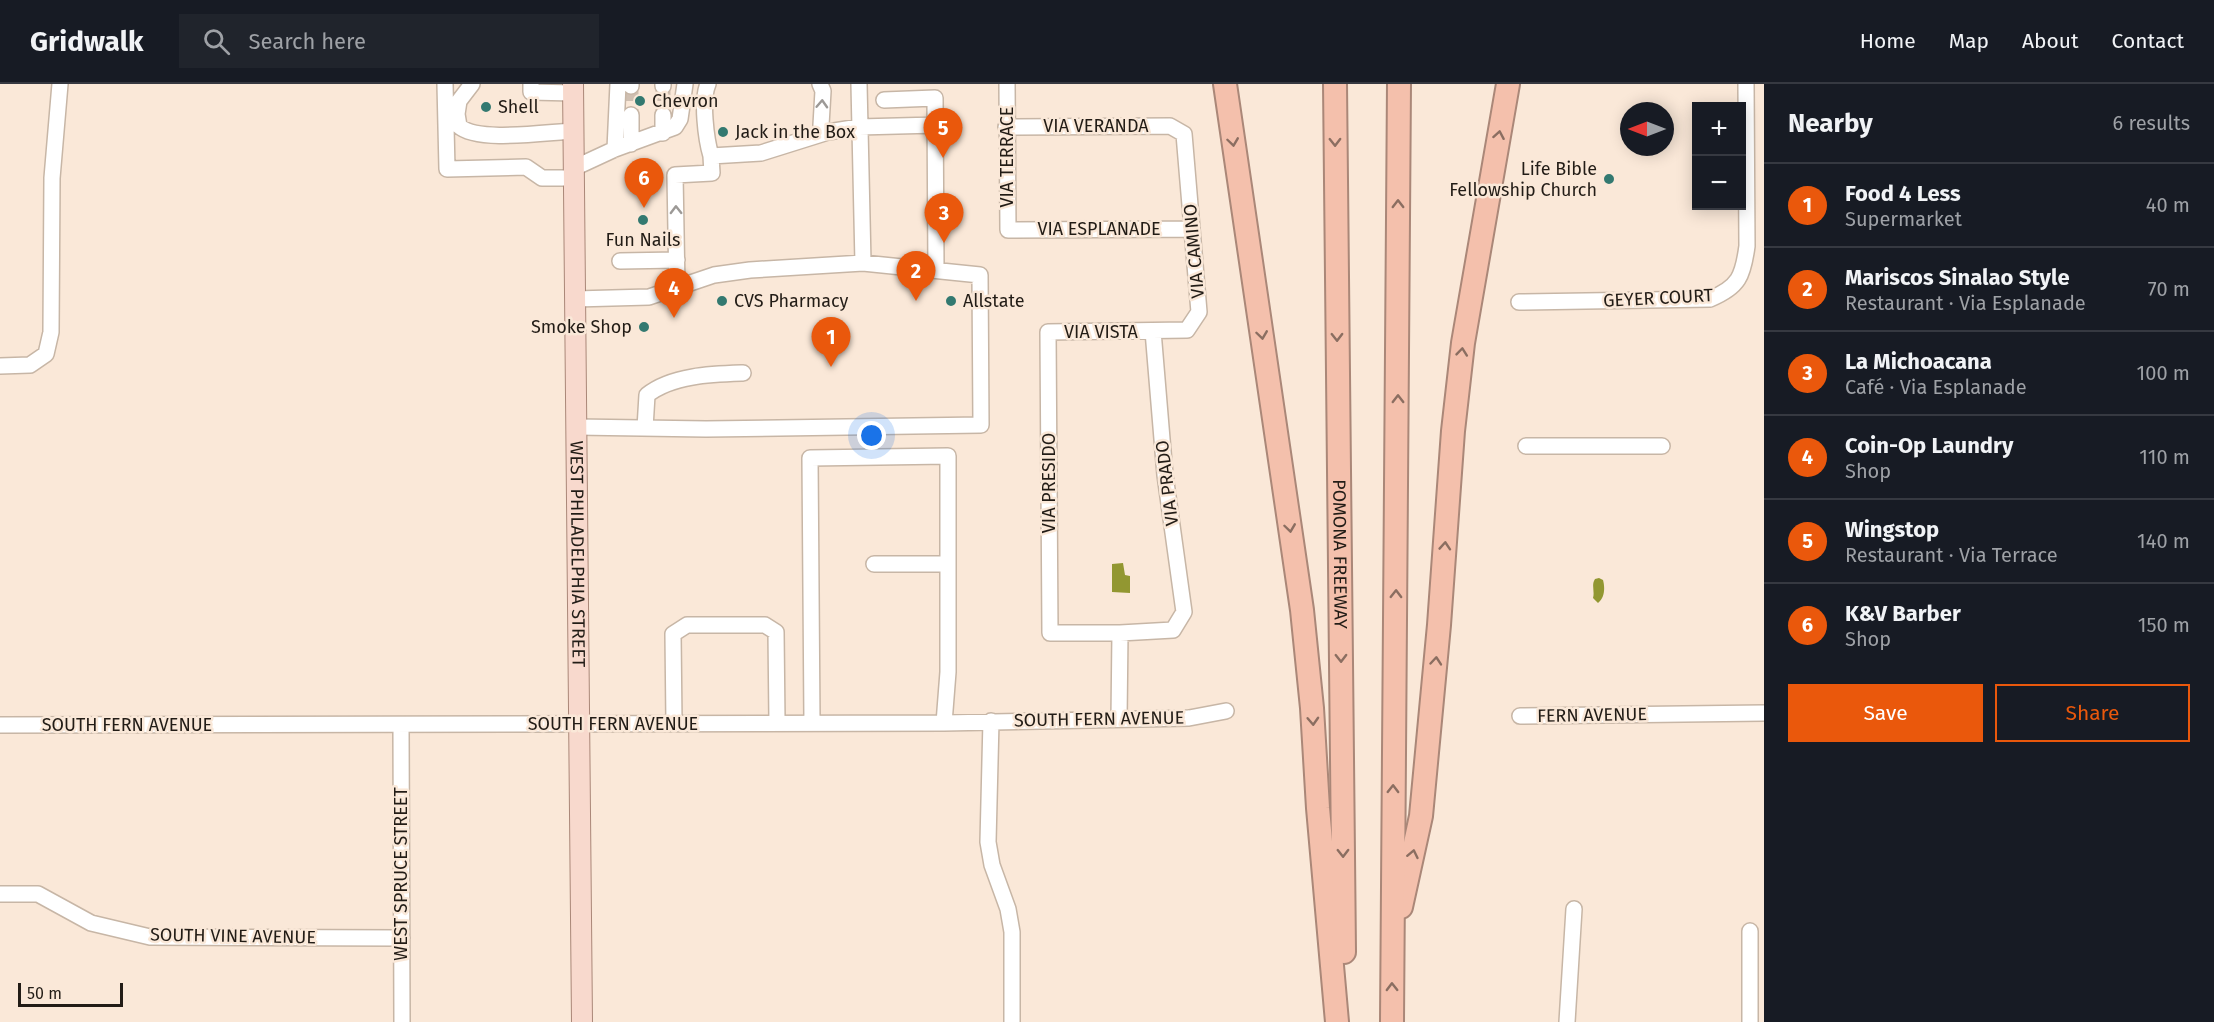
<!DOCTYPE html>
<html lang="en">
<head>
<meta charset="utf-8">
<style>
	:root { --surface:#171b24; --page:#20242c; --text:#f1f3f6; --muted:#9ea1a6; --line:#363941; --accent:#ea580c }
	body { margin:0; font-family:"Fira Sans",sans-serif; background:var(--page); color:var(--text) }
	.controls { position:absolute; right:18px; top:18px; display:grid; overflow:hidden; border-radius:0px; box-shadow:0 3px 15px #0003 }
	.controls button { width:54px; height:54px; display:grid; place-items:center; padding:0; border:0; border-bottom:2px solid var(--line); background:var(--surface); color:var(--text); font:30px sans-serif }
	.compass { position:absolute; left:1620px; top:18px; width:54px; height:54px; border-radius:50%; background:var(--surface); box-shadow:0 3px 15px #0003; rotate:270deg }
	.scale { position:absolute; left:18px; bottom:15px; width:105px; box-sizing:border-box; padding-left:6px; border:3px solid #221c16; border-top:0; font-size:16px; line-height:21px; white-space:nowrap; color:#221c16; -webkit-text-stroke:4px #fae8d8; paint-order:stroke }
	.you { position:absolute; left:872px; top:352px; width:21px; height:21px; margin:-15px; border:4px solid #fff; border-radius:50%; background:#1a73e8; box-shadow:0 0 0 9px #1a73e833 }
	.badge { display:grid; place-items:center; width:39px; height:39px; border-radius:50%; background:var(--accent); color:#fff; font-size:20px; font-weight:700 }
	.pin { position:absolute; translate:-50% -50px; filter:drop-shadow(0 2px 3px #0008) }
	.pin::after { content:''; position:absolute; top:32px; width:21px; height:18px; background:inherit; clip-path:polygon(0 0,100% 0,50% 100%) }
	.list { margin:0; padding:0; list-style:none }
	h2 { display:flex; justify-content:space-between; align-items:center; height:78px; margin:0; padding:0 24px; font-size:26px }
	h2 small { font-size:20px; font-weight:400; color:var(--muted) }
	.list li { display:grid; grid-template-columns:39px 1fr auto; gap:18px; align-items:center; box-sizing:border-box; height:84px; padding:0 24px; border-top:2px solid var(--line) }
	.list b { display:block; font-size:22px; white-space:nowrap }
	.list p { margin:0; font-size:20px; white-space:nowrap; color:var(--muted) }
	.list em { font-size:20px; font-style:normal; color:var(--muted) }
	.actions { display:flex; gap:12px; padding:18px 24px }
	.actions a { flex:1; padding:14px 0; border:2px solid var(--accent); border-radius:0px; text-align:center; font-size:21px; color:var(--accent) }
	.actions .main { background:var(--accent); color:#fff }
	.icon { flex:none; width:33px; height:33px; fill:none; stroke:currentColor; stroke-width:2; stroke-linecap:round; stroke-linejoin:round }
	.map { position:relative; flex:none; width:1764px; height:938px; overflow:hidden }
	header { display:flex; align-items:center; gap:36px; box-sizing:border-box; height:84px; padding:0 30px; background:var(--surface); border-bottom:2px solid var(--line) }
	header strong { font-size:28px }
	nav { display:flex; gap:33px; margin-inline-start:auto; font-size:21px }
	.search { width:420px; height:54px; background:var(--page); display:flex; align-items:center; gap:15px; box-sizing:border-box; padding:0 21px; border-radius:0px; color:var(--muted); font-size:22px }
	main { display:flex }
	aside { flex:1; background:var(--surface) }
	.map>svg:first-child { display:block }
</style>
</head>
<body>
<header>
<strong>Gridwalk</strong>
<div class="search"><svg class="icon" aria-label="search" viewBox="0 0 24 24"><circle cx="10" cy="10" r="6"/><path d="M15 15l6 6"/></svg>Search here</div>
<nav><a>Home</a><a>Map</a><a>About</a><a>Contact</a></nav>
</header>
<main>
<div class="map">
<svg width="1764" height="938" viewBox="0 0 1764 938">
	<rect width="100%" height="100%" fill="#fae8d8"/>
	<path fill="#929731" d="M1123,479L1125,491L1130,492V509L1112,508V480Z
		M1599,494L1603,496C1605,503 1605,514 1598,519L1593,514C1595,507 1591,501 1595,495Z"/>
	<g fill="none" stroke-linecap="round" stroke-linejoin="round">
		<path stroke="#cfbfb1" stroke-width="15" stroke-dasharray="15 8" stroke-linecap="butt" d="M631,2V31
			M663,2V31"/>
		<defs>
			<path id="minor" d="M445,0L447,85L526,83L542,94H574
				M472,0L459,17L457,30L459,42C477,59 548,48 574,47
				M531,0V8L573,9
				M631,0V2
				M663,0V2
				M708,0C701,16 706,55 711,72
				M820,0L823,7L821,41
				M1007,0L1008,146L1191,145
				M884,16L935,14L936,186
				M1006,43L1170,42L1184,50L1199,228L1187,246L1048,248L1050,549H1120L1173,546L1184,528L1165,391L1153,247
				M663,49V31
				M631,60V31
				M615,65L618,0
				M574,84L615,65L675,43L680,35L685,0
				M620,177L677,176
				M677,203L675,91L712,89L711,72L761,69L828,48L859,43L936,41
				M575,215L649,213L714,191L750,186L863,179
				M1519,218L1710,215C1739,203 1743,192 1747,162L1746,0
				M0,282L30,281L46,270L51,248L52,94L60,0
				M577,343L706,345L981,341L980,191L863,179L859,0
				M645,344L647,311C672,291 713,290 743,289
				M1526,362H1662
				M874,480H948
				M1520,632L1764,629
				M1119,635L1120,549
				M991,637L988,758L992,781L1008,825L1012,848V938
				M812,638L810,374L948,372V588L944,639
				M674,639L673,550L687,541H765L776,548L777,638
				M0,641L944,639L1189,634L1226,627
				M401,641L402,938
				M0,810H38L91,839L150,853L402,854
				M1750,847V938
				M1567,938L1574,825"/>
			<g id="major">
				<path id="s1" d="M573,0L582,938"/>
			</g>
			<g id="highway">
				<path d="M1225,0L1302,526L1312,624L1318,724L1337,938"/>
				<path id="s2" d="M1335,0L1344,868"/>
				<path d="M1401,823L1421,732L1439,541L1453,347L1463,259L1508,0"/>
				<path d="M1392,938L1399,0"/>
			</g>
		</defs>
		<use href="#minor" stroke="#c7b6a6" stroke-width="18"/>
		<use href="#major" stroke="#aa8778" stroke-width="22"/>
		<use href="#highway" stroke="#aa8778" stroke-width="26"/>
		<use href="#minor" stroke="#fff" stroke-width="15"/>
		<use href="#major" stroke="#f8d9cd" stroke-width="20"/>
		<use href="#highway" stroke="#f4c0ac" stroke-width="22"/>
	</g>
	<defs><path id="oneway-chevron" d="M-2-3.5L2.5 0L-2 3.5" fill="none" stroke-width="1.6" stroke-linecap="round" stroke-linejoin="round" transform="scale(1.5)"/></defs>
	<g stroke="#9c9996">
		<use href="#oneway-chevron" transform="translate(822 20) rotate(-87)"/>
		<use href="#oneway-chevron" transform="translate(676 126) rotate(-91)"/>
	</g>
	<g stroke="#8b6e61">
		<use href="#oneway-chevron" transform="translate(1499 51) rotate(-80)"/>
		<use href="#oneway-chevron" transform="translate(1233 58) rotate(82)"/>
		<use href="#oneway-chevron" transform="translate(1335 58) rotate(89)"/>
		<use href="#oneway-chevron" transform="translate(1398 120) rotate(-90)"/>
		<use href="#oneway-chevron" transform="translate(1262 251) rotate(82)"/>
		<use href="#oneway-chevron" transform="translate(1337 253) rotate(89)"/>
		<use href="#oneway-chevron" transform="translate(1462 268) rotate(-84)"/>
		<use href="#oneway-chevron" transform="translate(1398 315) rotate(-90)"/>
		<use href="#oneway-chevron" transform="translate(1290 444) rotate(82)"/>
		<use href="#oneway-chevron" transform="translate(1445 462) rotate(-86)"/>
		<use href="#oneway-chevron" transform="translate(1396 510) rotate(-89)"/>
		<use href="#oneway-chevron" transform="translate(1341 574) rotate(89)"/>
		<use href="#oneway-chevron" transform="translate(1436 577) rotate(-85)"/>
		<use href="#oneway-chevron" transform="translate(1313 637) rotate(87)"/>
		<use href="#oneway-chevron" transform="translate(1393 705) rotate(-89)"/>
		<use href="#oneway-chevron" transform="translate(1343 769) rotate(89)"/>
		<use href="#oneway-chevron" transform="translate(1413 770) rotate(-78)"/>
		<use href="#oneway-chevron" transform="translate(1392 903) rotate(-91)"/>
	</g>
	<g fill="#337970" stroke="#fae8d8" stroke-width="2">
		<circle cx="640" cy="17" r="6"/>
		<circle cx="486" cy="23" r="6"/>
		<circle cx="723" cy="48" r="6"/>
		<circle cx="1609" cy="95" r="6"/>
		<circle cx="643" cy="136" r="6"/>
		<circle cx="722" cy="217" r="6"/>
		<circle cx="951" cy="217" r="6"/>
		<circle cx="644" cy="243" r="6"/>
	</g>
	<g text-anchor="middle" dominant-baseline="central" stroke-width="5" stroke-linejoin="round" paint-order="stroke">
		<g font-size="18" fill="#221c16" stroke="#fae8d8" text-anchor="start">
			<text x="652" y="17">Chevron</text>
			<text x="498" y="23">Shell</text>
			<text x="735" y="48">Jack in the Box</text>
			<text x="1597" y="85" text-anchor="end">Life Bible<tspan x="1597" dy="21">Fellowship Church</tspan></text>
			<text x="643" y="156" text-anchor="middle">Fun Nails</text>
			<text x="734" y="217">CVS Pharmacy</text>
			<text x="963" y="217">Allstate</text>
			<text x="632" y="243" text-anchor="end">Smoke Shop</text>
		</g>
		<g font-size="18" fill="#221c16" stroke="#fae8d8">
			<text x="1096" y="42">VIA VERANDA</text>
			<text transform="translate(1007 73) rotate(-90)">VIA TERRACE</text>
			<text x="1099" y="145">VIA ESPLANADE</text>
			<text transform="translate(1194 167) rotate(-95)">VIA CAMINO</text>
			<text transform="translate(1658 214) rotate(-3)">GEYER COURT</text>
			<text x="1101" y="248">VIA VISTA</text>
			<text transform="translate(1049 399) rotate(-90)">VIA PRESIDO</text>
			<text transform="translate(1167 399) rotate(-97)">VIA PRADO</text>
			<text stroke="none"><textPath href="#s1" startOffset="470">WEST PHILADELPHIA STREET</textPath></text>
			<text stroke="none"><textPath href="#s2" startOffset="470">POMONA FREEWAY</textPath></text>
			<text transform="translate(1592 631) rotate(-1)">FERN AVENUE</text>
			<text transform="translate(1099 635) rotate(-1)">SOUTH FERN AVENUE</text>
			<text x="613" y="640">SOUTH FERN AVENUE</text>
			<text x="127" y="641">SOUTH FERN AVENUE</text>
			<text transform="translate(401 790) rotate(-90)">WEST SPRUCE STREET</text>
			<text transform="translate(233 852) rotate(1)">SOUTH VINE AVENUE</text>
		</g>
	</g>
</svg>
<div class="controls">
<button>+</button>
<button>−</button>
</div>
<svg class="compass" viewBox="-18 -18 36 36"><path d="M0-13l5 13h-10z" fill="#e53935"/><path d="M0 13l5-13h-10z" fill="#9ea1a6"/></svg>
<div class="scale">50 m</div>
<div class="you"></div>
<div class="pin badge" style="left:831px;top:283px">1</div>
<div class="pin badge" style="left:916px;top:217px">2</div>
<div class="pin badge" style="left:944px;top:159px">3</div>
<div class="pin badge" style="left:674px;top:234px">4</div>
<div class="pin badge" style="left:943px;top:74px">5</div>
<div class="pin badge" style="left:644px;top:124px">6</div>
</div>
<aside>
<h2>Nearby<small>6 results</small></h2>
<ul class="list">
<li><span class="badge">1</span><div><b>Food 4 Less</b><p>Supermarket</p></div><em>40 m</em></li>
<li><span class="badge">2</span><div><b>Mariscos Sinalao Style</b><p>Restaurant · Via Esplanade</p></div><em>70 m</em></li>
<li><span class="badge">3</span><div><b>La Michoacana</b><p>Café · Via Esplanade</p></div><em>100 m</em></li>
<li><span class="badge">4</span><div><b>Coin-Op Laundry</b><p>Shop</p></div><em>110 m</em></li>
<li><span class="badge">5</span><div><b>Wingstop</b><p>Restaurant · Via Terrace</p></div><em>140 m</em></li>
<li><span class="badge">6</span><div><b>K&amp;V Barber</b><p>Shop</p></div><em>150 m</em></li>
</ul>
<div class="actions"><a class="main">Save</a><a>Share</a></div>
</aside>
</main>
</body>
</html>
